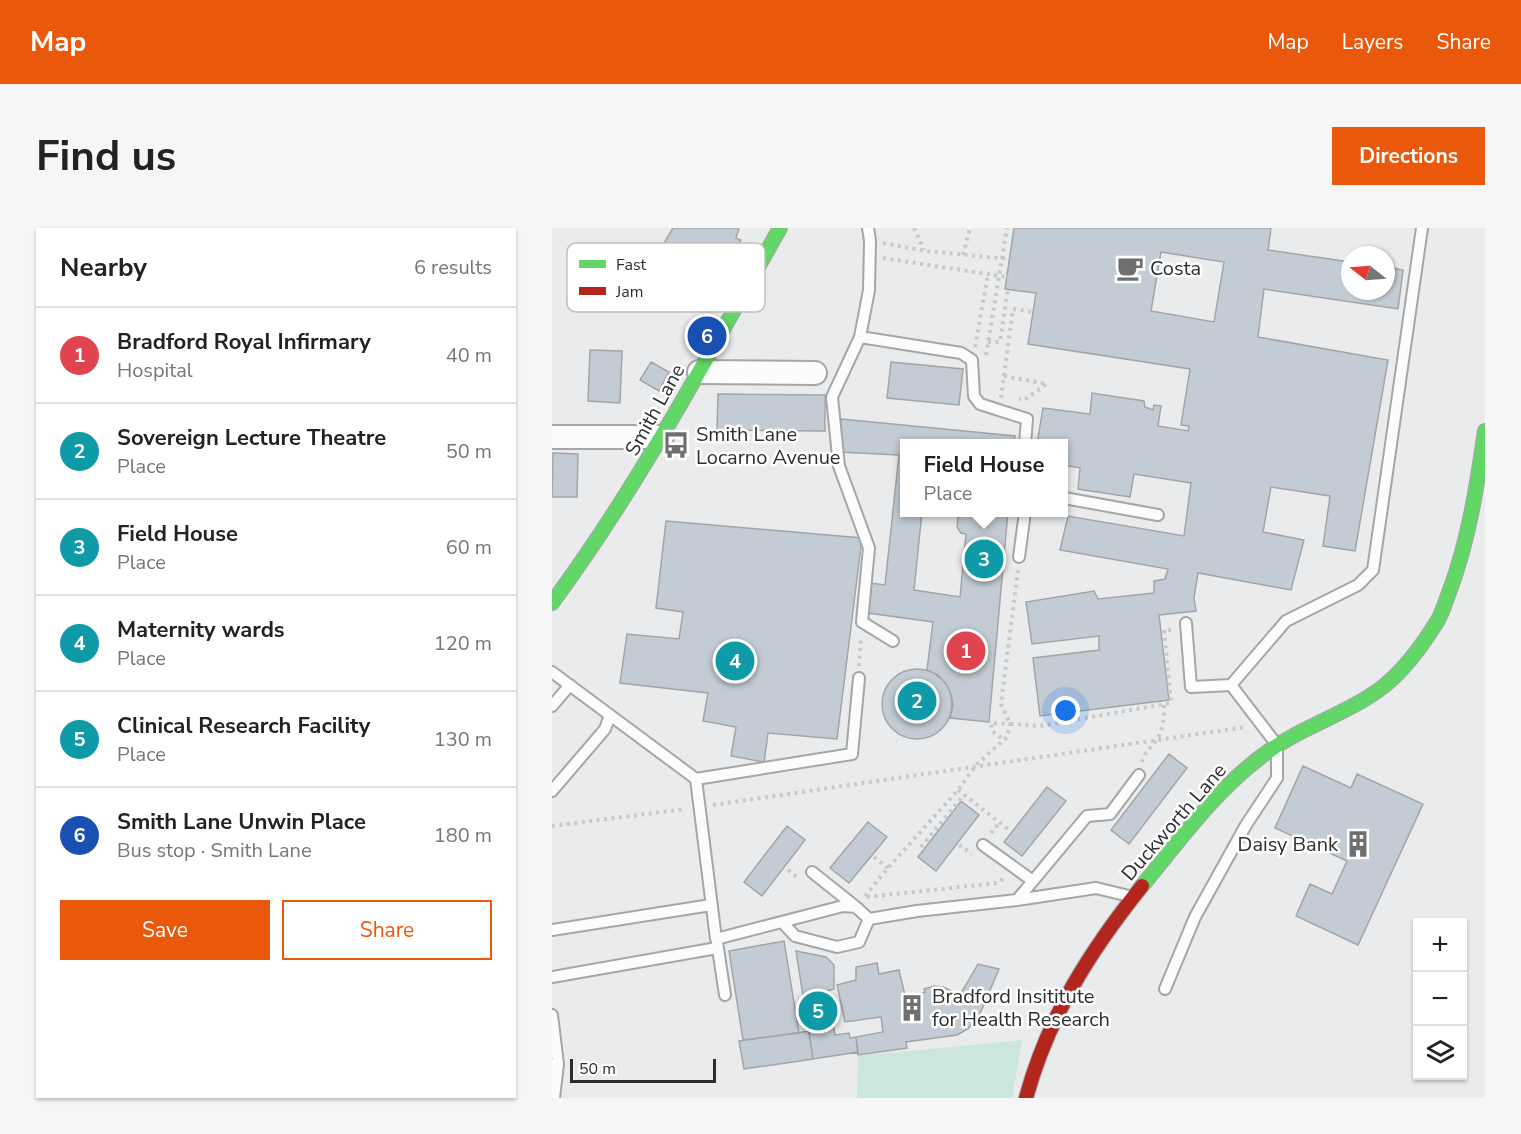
<!DOCTYPE html>
<html lang="en">
<head>
<meta charset="utf-8">
<style>
	:root { --surface:#fff; --page:#f6f6f6; --text:#222; --muted:#767676; --line:#e0e0e0; --accent:#ea580c }
	body { margin:0; font-family:"Nunito Sans",sans-serif; background:var(--page); color:var(--text) }
	.controls { position:absolute; right:18px; bottom:18px; display:grid; overflow:hidden; border-radius:0px; box-shadow:0 2px 4px #0004 }
	.controls button { width:54px; height:54px; display:grid; place-items:center; padding:0; border:0; border-bottom:2px solid var(--line); background:var(--surface); color:var(--text); font:30px sans-serif }
	.compass { position:absolute; left:789px; top:18px; width:54px; height:54px; border-radius:50%; background:var(--surface); box-shadow:0 2px 4px #0004; rotate:287deg }
	.scale { position:absolute; left:18px; bottom:15px; width:146px; box-sizing:border-box; padding-left:6px; border:3px solid #2c2d2e; border-top:0; font-size:16px; line-height:21px; white-space:nowrap; color:#2c2d2e; -webkit-text-stroke:4px #fff; paint-order:stroke }
	.you { position:absolute; left:514px; top:483px; width:21px; height:21px; margin:-15px; border:4px solid #fff; border-radius:50%; background:#1a73e8; box-shadow:0 0 0 9px #1a73e833 }
	.badge { display:grid; place-items:center; width:39px; height:39px; border-radius:50%; background:var(--accent); color:#fff; font-size:20px; font-weight:700 }
	.pin { position:absolute; translate:-50% -50%; border:3px solid #fff; box-shadow:0 2px 6px #0006 }
	.popup { position:absolute; left:348px; top:211px; width:168px; height:78px; box-sizing:border-box; display:grid; place-content:center; border-radius:0px; background:var(--surface); filter:drop-shadow(0 2px 4px #0005); font-size:20px; white-space:nowrap; color:var(--muted) }
	.popup b { font-size:22px; color:var(--text) }
	.popup::after { content:''; position:absolute; left:50%; top:100%; margin-left:-12px; border:12px solid transparent; border-top-color:var(--surface) }
	.list { margin:0; padding:0; list-style:none }
	h2 { display:flex; justify-content:space-between; align-items:center; height:78px; margin:0; padding:0 24px; font-size:26px }
	h2 small { font-size:20px; font-weight:400; color:var(--muted) }
	.list li { display:grid; grid-template-columns:39px 1fr auto; gap:18px; align-items:center; box-sizing:border-box; height:96px; padding:0 24px; border-top:2px solid var(--line) }
	.list b { display:block; font-size:22px; white-space:nowrap }
	.list p { margin:0; font-size:20px; white-space:nowrap; color:var(--muted) }
	.list em { font-size:20px; font-style:normal; color:var(--muted) }
	.actions { display:flex; gap:12px; padding:18px 24px }
	.actions a { flex:1; padding:14px 0; border:2px solid var(--accent); border-radius:0px; text-align:center; font-size:21px; color:var(--accent) }
	.actions .main { background:var(--accent); color:#fff }
	.icon { flex:none; width:33px; height:33px; fill:none; stroke:currentColor; stroke-width:2; stroke-linecap:round; stroke-linejoin:round }
	.map { position:relative; flex:none; width:933px; height:870px; overflow:hidden; border-radius:0px }
	header { display:flex; align-items:center; gap:36px; box-sizing:border-box; height:84px; padding:0 30px; background:var(--accent); color:#fff }
	header strong { font-size:28px }
	nav { display:flex; gap:33px; margin-inline-start:auto; font-size:21px }
	.intro { display:flex; align-items:center; justify-content:space-between; box-sizing:border-box; height:144px; padding:0 36px }
	h1 { margin:0; font-size:42px }
	.button { padding:15px 27px; border-radius:0px; background:var(--accent); color:#fff; font-size:21px; font-weight:700 }
	main { display:flex; gap:36px; padding:0 36px }
	aside { flex:1; background:var(--surface); border-radius:0px; box-shadow:0 2px 4px #0004 }
	.map>svg:first-child { display:block }
</style>
</head>
<body>
<header>
<strong>Map</strong>
<nav><a>Map</a><a>Layers</a><a>Share</a></nav>
</header>
<div class="intro"><h1>Find us</h1><a class="button">Directions</a></div>
<main>
<aside>
<h2>Nearby<small>6 results</small></h2>
<ul class="list">
<li><span class="badge" style="background:#e0444e">1</span><div><b>Bradford Royal Infirmary</b><p>Hospital</p></div><em>40 m</em></li>
<li><span class="badge" style="background:#0f9aa8">2</span><div><b>Sovereign Lecture Theatre</b><p>Place</p></div><em>50 m</em></li>
<li><span class="badge" style="background:#0f9aa8">3</span><div><b>Field House</b><p>Place</p></div><em>60 m</em></li>
<li><span class="badge" style="background:#0f9aa8">4</span><div><b>Maternity wards</b><p>Place</p></div><em>120 m</em></li>
<li><span class="badge" style="background:#0f9aa8">5</span><div><b>Clinical Research Facility</b><p>Place</p></div><em>130 m</em></li>
<li><span class="badge" style="background:#1a4fb4">6</span><div><b>Smith Lane Unwin Place</b><p>Bus stop · Smith Lane</p></div><em>180 m</em></li>
</ul>
<div class="actions"><a class="main">Save</a><a>Share</a></div>
</aside>
<div class="map">
<svg width="933" height="870" viewBox="0 0 933 870">
	<rect width="100%" height="100%" fill="#e9ebec"/>
	<path fill="#cbe6da" d="M470,812L460,870H305L306,828Z"/>
	<path fill="#c3ccd4" stroke="#a3a5a5" stroke-width="1.5" fill-rule="evenodd" d="M121,0H187L184,10L189,12L167,49L111,17Z
		M462,0H719L716,22L798,34V63H834V39L851,42L846,81L712,61L706,109L836,132L803,323L771,318L778,268L719,259L711,304L752,312L739,362L646,345L642,370L644,383L607,387L617,472L488,488L481,430L547,422V408L480,416L474,374L542,363L546,371L602,365V353L613,351L616,341L508,322L516,288L632,308L639,255L582,246L578,269L526,261L528,240L512,237V216H485L491,180L538,186L540,165L592,173L593,179L601,182L602,177L609,178L606,198L636,203L637,198L629,197L638,141L476,116L484,65L453,61ZM609,24L672,34L662,94L599,83Z
		M38,122L70,123L68,175L36,173Z
		M99,134L117,144L107,163L88,152Z
		M339,134L411,141L407,177L335,170Z
		M166,166L273,167V203L165,202Z
		M289,191L463,208L462,216H352V284H370L362,362L408,369L414,306L409,305L405,299L406,290L415,284H456L437,494L398,490L401,478L399,466L394,456L386,447L375,442L381,394L316,385L319,355L333,357L347,227L286,224Z
		M1,225L26,226L25,269H0Z
		M114,293L310,310L285,511L216,505L212,534L179,528L184,499L151,493L156,465L68,455L75,406L127,411L131,384L104,380Z
		M330 476a35 35 0 1 1 70 0a35 35 0 1 1-70 0Z
		M617,526L635,540L577,616L559,602Z
		M751,538L799,560L805,546L871,576L806,717L744,688L758,656L780,666L795,633L723,600Z
		M495,559L514,573L470,628L452,614Z
		M409,573L427,587L384,643L366,629Z
		M316,594L335,609L297,655L278,640Z
		M235,598L253,612L210,668L192,654Z
		M232,713L247,805L191,812L177,723Z
		M244,723L274,729L282,737V761L275,763L283,807L297,805L298,810L304,809L306,824L261,831Z
		M325,735L327,746L347,742L354,772L373,764L372,761L382,758L391,759L408,767L426,736L447,741L427,788L416,801L405,807L354,814L355,820L306,827L304,809L331,804L329,789L293,794L285,757L304,752V739Z
		M257,803L261,831L192,841L187,813Z"/>
	<g fill="none" stroke-linecap="round" stroke-linejoin="round">
		<defs>
			<path id="lane" d="M316,0L318,13L317,62L308,109L280,169L287,238L317,320L310,394L341,413
				M308,109L409,125L420,132L422,168L428,176L475,191L473,216
				M512,270L606,287
				M467,329L473,284
				M634,395L639,459L679,457
				M0,444L144,551L164,711L291,678L304,679L317,691
				M0,478L18,457
				M144,551L300,526L307,450
				M0,563L53,501L58,487
				M431,617L481,653
				M260,644L304,679
				M465,672L535,588L558,586L587,547
				M317,691L365,683L465,672L544,660L577,668
				M231,695L243,708L285,719L307,714L317,691
				M0,702L159,677
				M165,714L173,767
				M0,749L165,720
				M613,761L643,689L694,597L725,550V517L679,457L734,393L806,357L821,342L870,0
				M0,787L6,836L0,837
				M2,870L6,836"/>
			<path id="street" d="M147,144L263,145
				M0,209H110"/>
			<path id="fast" d="M0,375C87,257 156,128 228,0
				M590,658C627,613 663,563 710,528C747,499 795,487 832,458C853,441 872,415 886,392C891,383 894,372 898,362C917,311 925,257 933,203"/>
			<path id="jam" d="M474,870C496,789 538,723 590,658"/>
		</defs>
		<use href="#lane" stroke="#a4a6a7" stroke-width="14"/>
		<use href="#street" stroke="#a4a6a7" stroke-width="26"/>
		<use href="#fast" stroke="#a4a6a7" stroke-width="16"/>
		<use href="#jam" stroke="#a4a6a7" stroke-width="16"/>
		<path stroke="#c7c8c9" stroke-width="4" stroke-dasharray="3 4.5" stroke-linecap="butt" d="M362,0L372,22
			M331,15L374,23L457,31
			M411,27L418,0
			M331,30L442,47
			M455,49L466,50
			M436,114H448L456,61
			M423,119L436,46
			M434,127L455,0
			M452,148L495,156L472,172L467,171
			M449,170L461,81L481,84
			M466,342L449,476L458,496L487,498L619,475L612,402H621
			M307,438L309,410
			M590,534C592,524 601,518 606,510C612,499 612,488 612,476
			M406,562L457,602
			M161,577L694,499
			M0,598L133,581
			M439,605L448,594
			M407,617L420,626
			M369,619L412,567
			M322,629L336,640
			M236,642L248,651
			M313,668L336,640L406,562L424,537L452,512L455,509L458,496L439,495L440,503L452,512
			M315,669L445,655L452,650"/>
		<use href="#lane" stroke="#fcfcfc" stroke-width="10"/>
		<use href="#street" stroke="#fcfcfc" stroke-width="22"/>
		<use href="#fast" stroke="#63d668" stroke-width="14"/>
		<use href="#jam" stroke="#b3261e" stroke-width="14"/>
		<path stroke="#c7c8c9" stroke-width="4" stroke-dasharray="3 4.5" stroke-linecap="butt" d="M442,47L455,49"/>
	</g>
	<defs>
		<symbol id="cafe-bare" viewBox="-9 -9 18 18"><path d="M-5.5-4.5H6V0H3Q3 3.5 0 3.5H-2.5Q-5.5 3.5-5.5 0ZM3-3.2v2h1.7v-2ZM-6 4.5H4V6H-6Z" fill="#6e7070" stroke="#fff" stroke-width="2.5" paint-order="stroke"/></symbol>
		<symbol id="bus-bare" viewBox="-9 -9 18 18"><path d="M-5-6H5V4H4V6H2V4H-2V6H-4V4H-5ZM-3.5-4V0h7V-4ZM-3.5 1.2v1.5H-2V1.2ZM2 1.2v1.5H3.5V1.2Z" fill="#6e7070" stroke="#fff" stroke-width="2.5" paint-order="stroke"/></symbol>
		<symbol id="building-bare" viewBox="-9 -9 18 18"><path d="M-4-6H4V6H1V3H-1V6H-4ZM-2.5-4.3h1.7v1.8h-1.7ZM.8-4.3h1.7v1.8H.8ZM-2.5-1h1.7V.8h-1.7ZM.8-1h1.7V.8H.8Z" fill="#6e7070" stroke="#fff" stroke-width="2.5" paint-order="stroke"/></symbol>
	</defs>
	<g fill-rule="evenodd">
		<use href="#cafe-bare" x="559" y="21" width="38" height="38"/>
		<use href="#bus-bare" x="105" y="198" width="38" height="38"/>
		<use href="#building-bare" x="787" y="597" width="38" height="38"/>
		<use href="#building-bare" x="341" y="761" width="38" height="38"/>
	</g>
	<g text-anchor="middle" dominant-baseline="central" stroke-width="5" stroke-linejoin="round" paint-order="stroke">
		<g font-size="20" fill="#2c2d2e" stroke="#fff" text-anchor="start">
			<text x="598" y="40">Costa</text>
			<text x="144" y="206">Smith Lane<tspan x="144" dy="23">Locarno Avenue</tspan></text>
			<text x="786" y="616" text-anchor="end">Daisy Bank</text>
			<text x="380" y="768">Bradford Insititute<tspan x="380" dy="23">for Health Research</tspan></text>
		</g>
		<g font-size="20" fill="#2c2d2e" stroke="#fff">
			<text transform="translate(103 182) rotate(-61)">Smith Lane</text>
			<text transform="translate(622 594) rotate(-49)">Duckworth Lane</text>
		</g>
	</g>
	<rect x="15" y="15" width="198" height="69" rx="9" fill="#fff" stroke="#c0c0c0" stroke-width="1.5"/>
	<rect x="27" y="32" width="27" height="8" fill="#63d668"/>
	<rect x="27" y="59" width="27" height="8" fill="#b3261e"/>
	<g font-size="16" fill="#2c2d2e">
		<text x="64" y="42">Fast</text>
		<text x="64" y="69">Jam</text>
	</g>
</svg>
<div class="controls">
<button>+</button>
<button>−</button>
<button><svg class="icon" aria-label="layers" viewBox="0 0 24 24"><path d="M12 4l9 5-9 5-9-5zM3 14l9 5 9-5"/></svg></button>
</div>
<svg class="compass" viewBox="-18 -18 36 36"><path d="M0-13l5 13h-10z" fill="#e53935"/><path d="M0 13l5-13h-10z" fill="#767676"/></svg>
<div class="scale">50 m</div>
<div class="you"></div>
<div class="pin badge" style="left:414px;top:423px;background:#e0444e">1</div>
<div class="pin badge" style="left:365px;top:473px;background:#0f9aa8">2</div>
<div class="pin badge" style="left:432px;top:331px;background:#0f9aa8">3</div>
<div class="popup"><b>Field House</b>Place</div>
<div class="pin badge" style="left:183px;top:433px;background:#0f9aa8">4</div>
<div class="pin badge" style="left:266px;top:783px;background:#0f9aa8">5</div>
<div class="pin badge" style="left:155px;top:108px;background:#1a4fb4">6</div>
</div>
</main>
</body>
</html>
